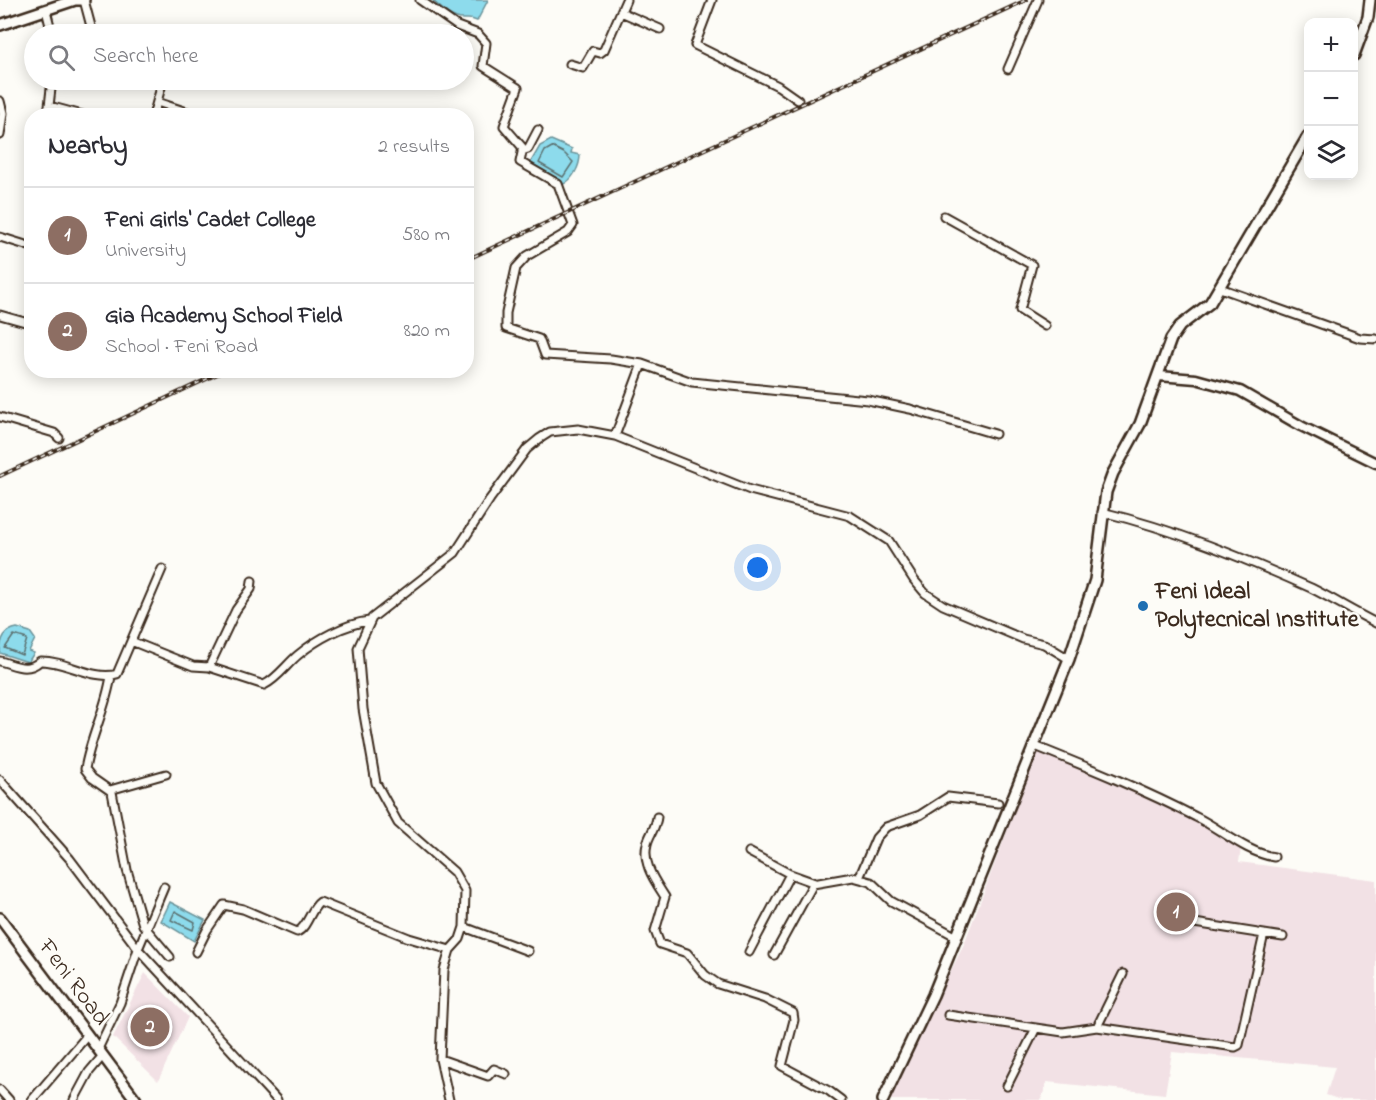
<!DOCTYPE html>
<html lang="en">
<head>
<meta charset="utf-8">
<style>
	:root { --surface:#fff; --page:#f2f2f3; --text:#2b2b33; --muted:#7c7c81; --line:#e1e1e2; --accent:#1a73e8 }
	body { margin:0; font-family:"Indie Flower",sans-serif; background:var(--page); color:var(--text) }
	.controls { position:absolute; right:18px; top:18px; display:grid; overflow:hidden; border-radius:12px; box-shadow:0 3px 15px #0003 }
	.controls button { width:54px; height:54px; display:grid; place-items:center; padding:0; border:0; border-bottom:2px solid var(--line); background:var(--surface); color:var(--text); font:30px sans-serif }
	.you { position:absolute; left:758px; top:568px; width:21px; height:21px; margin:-15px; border:4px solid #fff; border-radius:50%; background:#1a73e8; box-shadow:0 0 0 9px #1a73e833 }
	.badge { display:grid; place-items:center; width:39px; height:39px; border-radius:50%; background:var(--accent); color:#fff; font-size:20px; font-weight:700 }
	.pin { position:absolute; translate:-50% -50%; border:3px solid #fff; box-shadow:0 2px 6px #0006 }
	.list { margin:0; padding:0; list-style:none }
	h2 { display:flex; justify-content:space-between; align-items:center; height:78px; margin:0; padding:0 24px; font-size:26px }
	h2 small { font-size:20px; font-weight:400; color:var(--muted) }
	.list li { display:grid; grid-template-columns:39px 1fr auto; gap:18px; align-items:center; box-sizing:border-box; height:96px; padding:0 24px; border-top:2px solid var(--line) }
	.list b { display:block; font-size:22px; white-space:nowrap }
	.list p { margin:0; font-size:20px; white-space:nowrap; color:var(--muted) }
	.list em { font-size:20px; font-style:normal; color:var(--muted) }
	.icon { flex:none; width:33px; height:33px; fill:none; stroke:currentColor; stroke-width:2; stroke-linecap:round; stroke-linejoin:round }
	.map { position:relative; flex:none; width:1376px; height:1100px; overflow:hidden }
	.search { position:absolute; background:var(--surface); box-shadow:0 3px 15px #0003; left:24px; top:24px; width:450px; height:66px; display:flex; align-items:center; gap:15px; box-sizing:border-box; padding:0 21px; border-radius:33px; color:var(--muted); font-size:22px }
	.panel { position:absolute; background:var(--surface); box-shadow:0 3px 15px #0003; left:24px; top:108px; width:450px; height:270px; border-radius:24px }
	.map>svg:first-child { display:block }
</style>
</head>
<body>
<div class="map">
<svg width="1376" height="1100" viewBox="0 0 1376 1100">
	<rect width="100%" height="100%" fill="#fdfcf7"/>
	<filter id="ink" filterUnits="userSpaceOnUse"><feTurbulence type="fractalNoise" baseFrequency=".0167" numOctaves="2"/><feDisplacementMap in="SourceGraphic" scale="12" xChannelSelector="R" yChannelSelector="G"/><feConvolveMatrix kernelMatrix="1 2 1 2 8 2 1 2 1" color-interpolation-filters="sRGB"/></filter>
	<g filter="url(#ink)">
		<path fill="#f2e1e5" d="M1038,750L1140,790L1242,841L1239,862L1376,880V1100H1341L1326,1095L1335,1067L1172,1052L1165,1094L1047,1082L1041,1100H888L964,944Z
			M145,973L188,1017L158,1081L113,1037Z"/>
		<path fill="#8ddbec" stroke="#6c949a" stroke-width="1.5" d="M432,0H488L477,21C471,18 470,19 463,19C451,19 440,7 432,0Z
			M551,140L572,149L571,153L580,155C580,166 573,180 562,185L529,165L540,146Z
			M17,628L30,632L35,639L29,651L34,653L28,662L0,653C0,641 4,630 17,628Z
			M170,902L205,920L194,941L161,921Z"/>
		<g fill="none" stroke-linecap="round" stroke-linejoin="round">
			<path stroke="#5c7170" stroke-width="1.5" d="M552,147L564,153L573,162L563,177L539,163L545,151Z
				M14,635L27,639L22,655L5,648Z
				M175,911L195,922L193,930L171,920Z"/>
			<defs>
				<path id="minor" d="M84,0L93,34
					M420,0L457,26L478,34L486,43L483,66L518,88L504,126L523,148L520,162L558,184L573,225L568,232L527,256L516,268L506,313V328L539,339L545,355L611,359L642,364L692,382L868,400L910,409L995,434
					M712,0L695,45L778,86L798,100
					M621,12L660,29
					M47,14L52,34
					M570,64L583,68L593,51L600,53L604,50L626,0
					M1008,69L1038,0
					M52,80L49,106L86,116
					M0,101L3,113L0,135
					M157,102L199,116
					M153,116L163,80
					M522,151L528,149L538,130
					M944,216L1032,265L1020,310L1045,326
					M0,237L32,247
					M1220,288L1360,338L1376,339
					M0,315L32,324
					M0,417L54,433L59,438
					M615,436L642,364
					M1102,512C1173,529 1244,558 1311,588C1333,599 1354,612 1376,623
					M131,641L193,666L209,667L264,685C277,679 287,664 298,655C317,639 345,624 369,621
					M0,661C15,665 27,673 40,661C65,660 93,681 117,674L162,569
					M209,667L236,610L251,589L252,581
					M111,676C106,709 91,735 85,769L92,778L112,792L127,870L143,925L170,957
					M1035,746C1090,768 1144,790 1196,817C1221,829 1245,852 1274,857
					M0,780L70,859L138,949L277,1100
					M110,790L166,774
					M657,817C656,828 649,835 647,844C642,864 655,881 665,897L655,931L660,944L687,953L705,975L718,984L765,999L793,1013L794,1020L782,1066L829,1091L841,1100
					M749,852L790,874L815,883
					M859,878L876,838L886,827L920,815L948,797L998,803
					M1169,919L1283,937
					M464,927L528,951
					M196,952L207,930L224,905L243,909L297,932C308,927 310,909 320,902L409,938L450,950
					M749,952L790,874
					M774,955L813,884L853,877L871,882L891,901L957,937
					M948,1015L1063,1032L1097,1027L1235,1047L1239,1045L1264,934
					M1097,1027L1123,974
					M98,1049L120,1003L138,949L164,887
					M440,1059L488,1076L494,1069L506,1074
					M1007,1086L1036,1028
					M0,1090L9,1100
					M32,1100L85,1038
					M74,1100L89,1072L100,1059
					M449,1100L440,1059L444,970L450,950L460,939L464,927L465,891L454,872L398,823L376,783L363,709L358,648L372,618L455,553L490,499L527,449L539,439L550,432L578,429L615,436L750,490L850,516L889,541L914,580L925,593L943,605L1023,639L1044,644L1069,659"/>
				<path id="tertiary" d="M1159,376L1196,379L1240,391L1301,426L1376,463"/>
				<path id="secondary" d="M0,25L75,0H84
					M1354,55L1368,17L1370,0
					M0,918L136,1100
					M883,1100L933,995L1069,659L1095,580L1106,492L1113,473L1140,424L1171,339L1180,326L1210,303L1308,136"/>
			</defs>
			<use href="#minor" stroke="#3b2a1e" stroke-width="11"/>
			<use href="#tertiary" stroke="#3b2a1e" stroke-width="13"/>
			<use href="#secondary" stroke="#3b2a1e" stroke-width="14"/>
			<use href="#minor" stroke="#fdfcf7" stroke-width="7"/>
			<use href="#tertiary" stroke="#fdfcf7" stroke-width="8"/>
			<use href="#secondary" stroke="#fdfcf7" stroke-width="9"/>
			<defs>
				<path id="rail" d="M466,260L1026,0
					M0,476L226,370"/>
			</defs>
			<use href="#rail" stroke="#3b2a1e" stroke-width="4"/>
			<use href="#rail" stroke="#fdfcf7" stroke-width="1.5" stroke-dasharray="4.5" stroke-linecap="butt"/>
		</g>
	</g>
	<circle fill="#1f6fb2" stroke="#fdfcf7" stroke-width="2" cx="1143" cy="606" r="6"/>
	<g text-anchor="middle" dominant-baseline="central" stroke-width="5" stroke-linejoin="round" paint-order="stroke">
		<g font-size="24" font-weight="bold" fill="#3b2a1e" stroke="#fdfcf7" text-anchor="start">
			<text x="1155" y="592">Feni Ideal<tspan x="1155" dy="28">Polytecnical Institute</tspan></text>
		</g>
		<g font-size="24" fill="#3b2a1e" stroke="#fdfcf7">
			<text transform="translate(73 983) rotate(53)">Feni Road</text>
		</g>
	</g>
</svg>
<div class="controls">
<button>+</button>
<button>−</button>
<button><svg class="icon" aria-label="layers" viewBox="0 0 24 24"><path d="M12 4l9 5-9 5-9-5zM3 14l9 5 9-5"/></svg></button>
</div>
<div class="you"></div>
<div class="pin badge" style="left:1176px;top:912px;background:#8d6e63">1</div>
<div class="pin badge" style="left:150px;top:1027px;background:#8d6e63">2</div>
<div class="search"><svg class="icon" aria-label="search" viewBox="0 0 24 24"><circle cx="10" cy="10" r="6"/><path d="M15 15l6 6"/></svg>Search here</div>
<section class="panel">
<h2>Nearby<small>2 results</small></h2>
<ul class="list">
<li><span class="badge" style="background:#8d6e63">1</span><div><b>Feni Girls' Cadet College</b><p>University</p></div><em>580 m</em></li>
<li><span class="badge" style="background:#8d6e63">2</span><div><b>Gia Academy School Field</b><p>School · Feni Road</p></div><em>820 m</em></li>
</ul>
</section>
</div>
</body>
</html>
